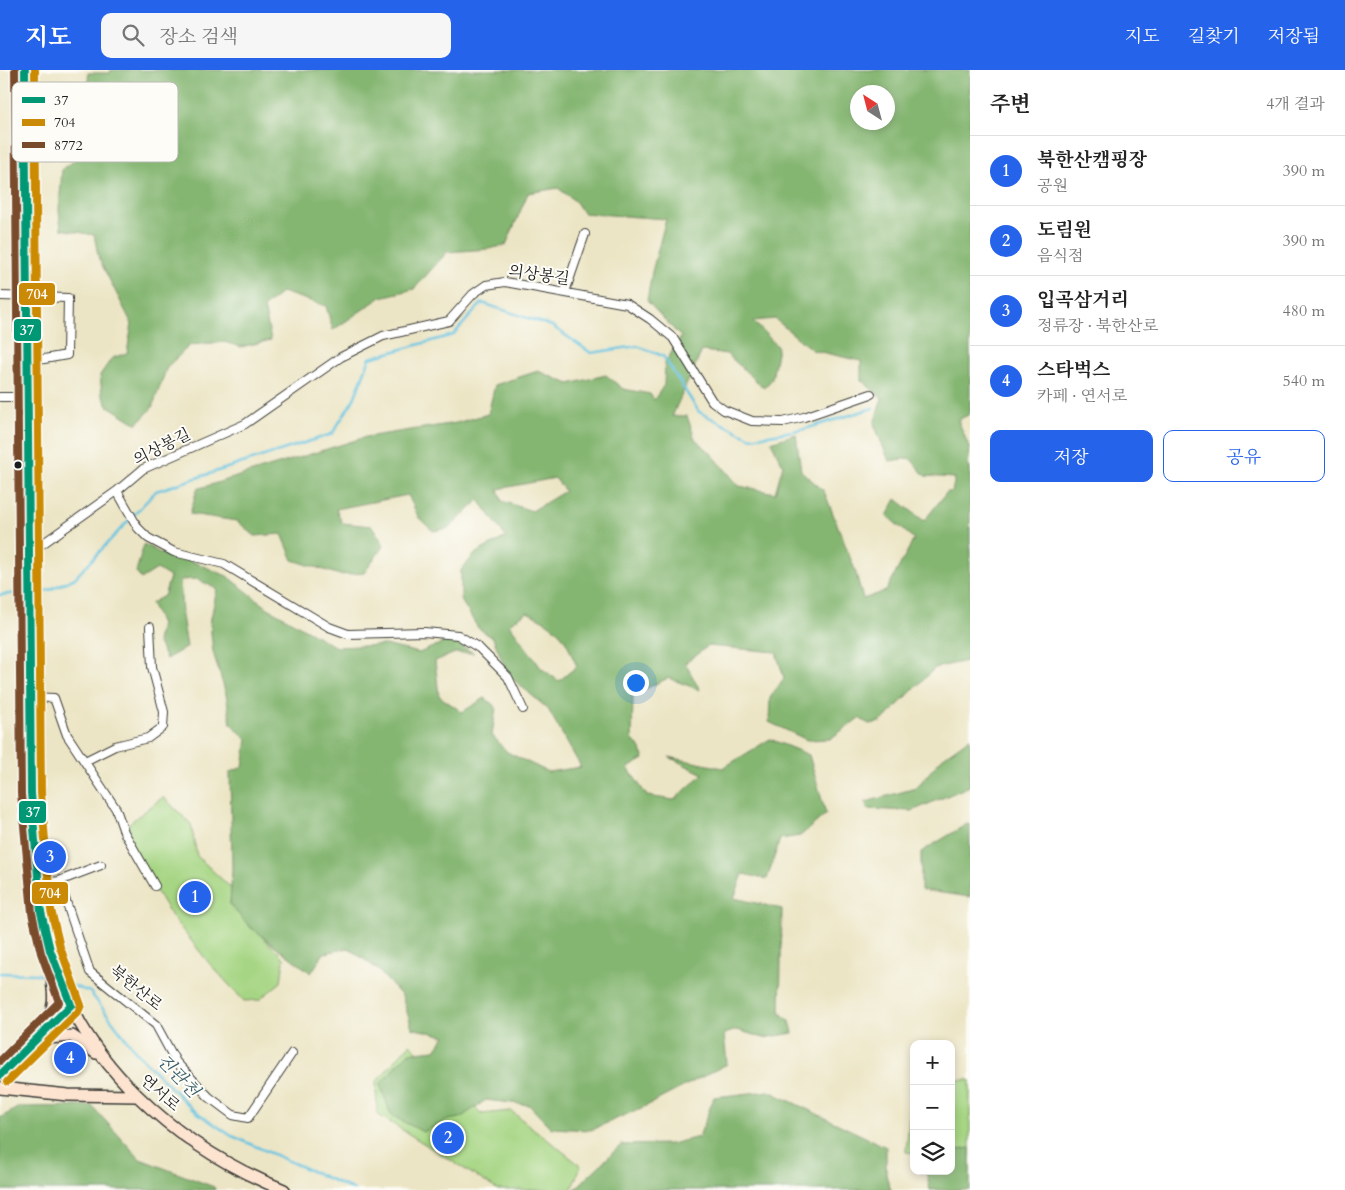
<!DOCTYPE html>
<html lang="ko">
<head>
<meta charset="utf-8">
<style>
	:root { --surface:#fff; --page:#f6f6f6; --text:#222; --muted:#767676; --line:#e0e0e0; --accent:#2563eb }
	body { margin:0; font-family:Cardo,"Noto Serif KR",serif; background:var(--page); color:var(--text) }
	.controls { position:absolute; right:15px; bottom:15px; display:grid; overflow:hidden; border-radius:10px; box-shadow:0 2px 8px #0003 }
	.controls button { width:45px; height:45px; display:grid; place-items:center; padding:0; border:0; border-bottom:1px solid var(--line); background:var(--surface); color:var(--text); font:25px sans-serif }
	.compass { position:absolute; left:850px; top:15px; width:45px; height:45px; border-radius:50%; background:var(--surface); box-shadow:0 2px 8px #0003; rotate:324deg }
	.you { position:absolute; left:635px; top:612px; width:18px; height:18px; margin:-12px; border:4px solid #fff; border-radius:50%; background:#1a73e8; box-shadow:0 0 0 8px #1a73e833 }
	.badge { display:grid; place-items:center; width:32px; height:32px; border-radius:50%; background:var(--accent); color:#fff; font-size:16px; font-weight:700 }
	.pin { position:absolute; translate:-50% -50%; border:2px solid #fff; box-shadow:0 1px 5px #0006 }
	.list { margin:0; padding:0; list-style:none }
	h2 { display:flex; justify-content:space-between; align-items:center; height:65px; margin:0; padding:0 20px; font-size:21px }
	h2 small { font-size:16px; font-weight:400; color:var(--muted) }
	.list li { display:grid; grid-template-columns:32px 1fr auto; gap:15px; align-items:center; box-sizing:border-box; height:70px; padding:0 20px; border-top:1px solid var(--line) }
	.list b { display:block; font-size:19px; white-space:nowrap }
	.list p { margin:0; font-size:16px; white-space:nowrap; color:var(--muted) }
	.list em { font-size:16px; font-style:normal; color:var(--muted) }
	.actions { display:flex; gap:10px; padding:15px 20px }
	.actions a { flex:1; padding:11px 0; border:1px solid var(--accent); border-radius:10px; text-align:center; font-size:18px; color:var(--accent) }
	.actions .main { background:var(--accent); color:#fff }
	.icon { flex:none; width:28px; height:28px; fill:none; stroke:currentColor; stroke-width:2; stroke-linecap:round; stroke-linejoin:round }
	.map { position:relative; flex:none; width:970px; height:1120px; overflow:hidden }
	header { display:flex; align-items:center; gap:30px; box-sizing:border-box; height:70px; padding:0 25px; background:var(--accent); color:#fff }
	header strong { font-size:24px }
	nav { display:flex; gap:28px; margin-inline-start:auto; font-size:18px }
	.search { width:350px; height:45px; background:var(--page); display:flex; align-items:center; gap:12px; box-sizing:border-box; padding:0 18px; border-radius:10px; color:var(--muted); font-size:19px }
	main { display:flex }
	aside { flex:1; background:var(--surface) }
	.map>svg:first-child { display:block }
</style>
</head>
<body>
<header>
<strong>지도</strong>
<div class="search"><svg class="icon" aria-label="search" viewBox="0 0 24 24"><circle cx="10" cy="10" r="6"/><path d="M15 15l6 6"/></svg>장소 검색</div>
<nav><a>지도</a><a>길찾기</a><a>저장됨</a></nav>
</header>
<main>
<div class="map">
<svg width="970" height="1120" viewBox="0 0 970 1120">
	<rect width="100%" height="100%" fill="#fdfcf7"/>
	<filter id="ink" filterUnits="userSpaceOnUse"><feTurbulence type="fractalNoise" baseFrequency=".02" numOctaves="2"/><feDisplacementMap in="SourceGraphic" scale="10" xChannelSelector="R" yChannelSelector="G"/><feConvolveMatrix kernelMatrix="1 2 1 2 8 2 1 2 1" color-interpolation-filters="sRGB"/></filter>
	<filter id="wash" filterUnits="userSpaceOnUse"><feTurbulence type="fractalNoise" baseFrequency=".0096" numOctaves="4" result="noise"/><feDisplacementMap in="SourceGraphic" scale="20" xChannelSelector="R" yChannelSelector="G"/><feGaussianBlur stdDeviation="1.12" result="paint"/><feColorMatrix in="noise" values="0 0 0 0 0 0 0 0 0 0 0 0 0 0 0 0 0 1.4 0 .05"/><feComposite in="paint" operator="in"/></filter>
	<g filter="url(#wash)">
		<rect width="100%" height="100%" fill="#ece5c5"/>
		<path fill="#a6d583" stroke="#617850" d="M163,727L191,754L197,786L231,818L230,835L284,888L281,912L259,930L244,931L209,893L173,848L122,767L127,755Z
			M410,974L482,1044L511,1041L581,1096L571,1120H498L377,1044L376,1012Z
			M913,1009H914V1083L906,1082Z
			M951,1010H970V1087L951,1088Z"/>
		<path fill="#84b671" stroke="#506946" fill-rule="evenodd" d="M111,0H970V344L958,350L970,379L968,396L970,398V590L935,598L881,652L869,654L859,648L830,669L807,670L769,652L770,628L784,608L776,582L708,576L685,593L700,620L668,608L633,625L632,669L641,679L644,689L628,698L647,726L674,730L703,704L669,687L723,698L770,669L809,685L826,744L800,766L780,769L767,809L743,804L734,828L782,839L780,943L790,951L793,963L764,968L737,960L724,964L727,994L648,1035L591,1060L551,1058L529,1035L486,1030L460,1048L448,1050L423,1062L391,1045L380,1014L408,983L435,980L445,966L412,958L402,926L377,899L349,878L324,883L311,903L251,858L230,835L232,799L230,702L243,697L247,669L231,654L226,624L213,582L210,553L217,519L197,509L180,510L182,546L187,577L166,589L157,571L161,554L151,533L164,526L170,507L157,499L141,509L136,502L144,474L160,483L184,488L227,506L268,538L336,577L385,575L419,583L449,570L474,583H455L435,591L439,626L462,642L485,628L496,637L492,665L507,682L548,702L581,697L548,639L508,605L493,568L478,558L461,530V500L476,483L506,467L479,430L449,458L433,461L419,448L408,425L336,439L342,453L372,456L384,475L364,503L340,505L293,490L282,464L255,466L237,451L190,444L197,419L366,367L456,353L488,344L495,315L538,301L569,314L606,305L623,319L650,324L654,330L664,315L665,293L681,267L647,231L652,202L666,149L583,143L576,132L558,118L528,123L506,175L489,179L447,182L414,219L381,227L333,260L326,236L282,222L264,237L271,270L241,277L224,272L190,275L167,297L152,338L137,354L108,336L102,325L100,305L112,288L127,283L132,254L99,189L94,165L61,159L59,140L62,99L93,78L88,3H110ZM858,22H888V52H858ZM775,249L812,280L861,291V310L882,328L874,354L889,391L910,388L925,406L955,408L952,422H947L924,451L896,429L887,446L914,469L886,521L863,529L855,500L824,421L801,401L796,364L771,372L783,395L775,423L739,416L711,383L695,369L687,346H672L702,281L727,284L764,318L772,309L778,277L753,251ZM555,408L565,421L532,441L502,431L498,419ZM527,542C541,549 556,556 565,570C570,578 572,588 577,596L559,611L541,598L509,554Z
			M970,668V716L912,741L867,739L866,732L916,718L942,688Z
			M967,754L970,755V827L921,820V782Z
			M769,1021L886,1077V1105L891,1120H574L621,1075L671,1074L699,1067L714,1027Z
			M92,1036L140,1089L214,1117L215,1120H0V1048L19,1037Z
			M970,1078V1120H930L926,1101H951V1081Z"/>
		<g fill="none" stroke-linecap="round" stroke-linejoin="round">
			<path stroke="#63c3e1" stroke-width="2.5" d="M32,522L49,520L75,508L156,421L332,364L354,329L370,288L453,265L482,233L552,256L591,283L637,276L663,286L699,342L751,368L805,359L873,338
				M0,525L27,522
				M0,903L38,904L48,907
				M65,913L90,922L137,983L192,1039L230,1065L354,1120"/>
		</g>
	</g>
	<g filter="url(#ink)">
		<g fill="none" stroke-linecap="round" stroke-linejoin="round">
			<defs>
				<path id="minor" d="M565,222L585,164
					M0,226L68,228L67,285L27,292
					M0,327H28
					M117,421L138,458L148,468L174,482L224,494L329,557L348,564L424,562L458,565L479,578L508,607L523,639
					M31,482L117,421L143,399L245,354L341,287L383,266L449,251L473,224L486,215L505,212L627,234L650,249L673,268L712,331L724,340L752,351L783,352L804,347L871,324
					M30,627L54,628L67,665L116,739L124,762L155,816
					M85,691L115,676L148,668L163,657L164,642L152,597L150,557
					M59,811L101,795
					M39,814L59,811L90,902L156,955L176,992L209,1027L233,1045L248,1048L292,983"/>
				<path id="secondary" d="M25,0L31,723C36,774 38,827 50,878C77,992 179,1078 284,1120
					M45,955C60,930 51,917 50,891
					M36,969L72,966L96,983
					M0,1005L71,935
					M0,1018L68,1025L137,1026"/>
			</defs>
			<use href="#minor" stroke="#3b3a35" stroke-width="10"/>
			<use href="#secondary" stroke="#3b3a35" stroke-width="14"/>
			<use href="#minor" stroke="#fff" stroke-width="8"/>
			<use href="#secondary" stroke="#fde4d1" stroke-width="11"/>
			<defs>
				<path id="bus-1" d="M0,1005L71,935L50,880L41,842L31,723L25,0"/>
				<path id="bus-2" d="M7,1012L78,942L81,935L60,877L51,840L41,723L35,0"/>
				<path id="bus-3" d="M0,991L59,932L41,883L32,843L21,724L15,0"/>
			</defs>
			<use href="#bus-1" stroke="#fdfcf7" stroke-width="11"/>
			<use href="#bus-2" stroke="#fdfcf7" stroke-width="11"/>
			<use href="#bus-3" stroke="#fdfcf7" stroke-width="11"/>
			<use href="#bus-1" stroke="#009775" stroke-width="8"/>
			<use href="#bus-2" stroke="#cb8a06" stroke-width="8"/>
			<use href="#bus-3" stroke="#7a4b2a" stroke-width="8"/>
		</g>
	</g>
	<circle fill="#1c1c1c" stroke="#fdfcf7" stroke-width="2" cx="18" cy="395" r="4.5"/>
	<g text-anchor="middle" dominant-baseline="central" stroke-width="4" stroke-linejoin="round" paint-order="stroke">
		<g font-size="16" fill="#1c1c1c" stroke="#fdfcf7">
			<text transform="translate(539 205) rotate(8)">의상봉길</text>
			<text transform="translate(162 377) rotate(-27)">의상봉길</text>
			<text transform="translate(136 918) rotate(39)">북한산로</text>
			<text transform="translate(160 1023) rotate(41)">연서로</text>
		</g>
		<g font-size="18" font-style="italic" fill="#385f6b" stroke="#fdfcf7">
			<text transform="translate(178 1006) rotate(46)">진관천</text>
		</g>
	</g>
	<rect x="12" y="12" width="166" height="80" rx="8" fill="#fdfcf7" stroke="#bab9b5" stroke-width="1"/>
	<rect x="22" y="27" width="23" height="6" fill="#009775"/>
	<rect x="22" y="49" width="23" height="7" fill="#cb8a06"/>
	<rect x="22" y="72" width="23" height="6" fill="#7a4b2a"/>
	<g font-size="14" fill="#1c1c1c">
		<text x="54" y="35">37</text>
		<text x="54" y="57">704</text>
		<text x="54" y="80">8772</text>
	</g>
	<g stroke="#fdfcf7" stroke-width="2">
		<rect x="18" y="212" width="38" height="24" rx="5" fill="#cb8a06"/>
		<rect x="13" y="248" width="29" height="24" rx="5" fill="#009775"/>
		<rect x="18" y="730" width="29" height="24" rx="5" fill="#009775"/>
		<rect x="31" y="811" width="38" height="24" rx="5" fill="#cb8a06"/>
	</g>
	<g font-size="14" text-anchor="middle" font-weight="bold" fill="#fff">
		<text x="37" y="229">704</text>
		<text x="27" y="265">37</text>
		<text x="33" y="747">37</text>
		<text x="50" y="828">704</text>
	</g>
</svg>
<div class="controls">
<button>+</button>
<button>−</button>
<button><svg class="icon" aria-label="layers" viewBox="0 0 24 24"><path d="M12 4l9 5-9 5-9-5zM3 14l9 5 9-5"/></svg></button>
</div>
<svg class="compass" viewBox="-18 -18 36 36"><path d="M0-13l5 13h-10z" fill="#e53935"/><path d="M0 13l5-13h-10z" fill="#767676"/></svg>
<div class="you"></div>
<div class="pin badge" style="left:195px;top:827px">1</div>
<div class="pin badge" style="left:448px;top:1068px">2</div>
<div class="pin badge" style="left:50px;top:787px">3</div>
<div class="pin badge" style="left:70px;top:988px">4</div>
</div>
<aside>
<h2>주변<small>4개 결과</small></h2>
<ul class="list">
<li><span class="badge">1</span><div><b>북한산캠핑장</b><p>공원</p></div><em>390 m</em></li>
<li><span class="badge">2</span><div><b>도림원</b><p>음식점</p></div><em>390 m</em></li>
<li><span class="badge">3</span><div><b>입곡삼거리</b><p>정류장 · 북한산로</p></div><em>480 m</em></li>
<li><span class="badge">4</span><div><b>스타벅스</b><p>카페 · 연서로</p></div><em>540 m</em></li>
</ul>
<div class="actions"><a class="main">저장</a><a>공유</a></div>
</aside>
</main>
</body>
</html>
